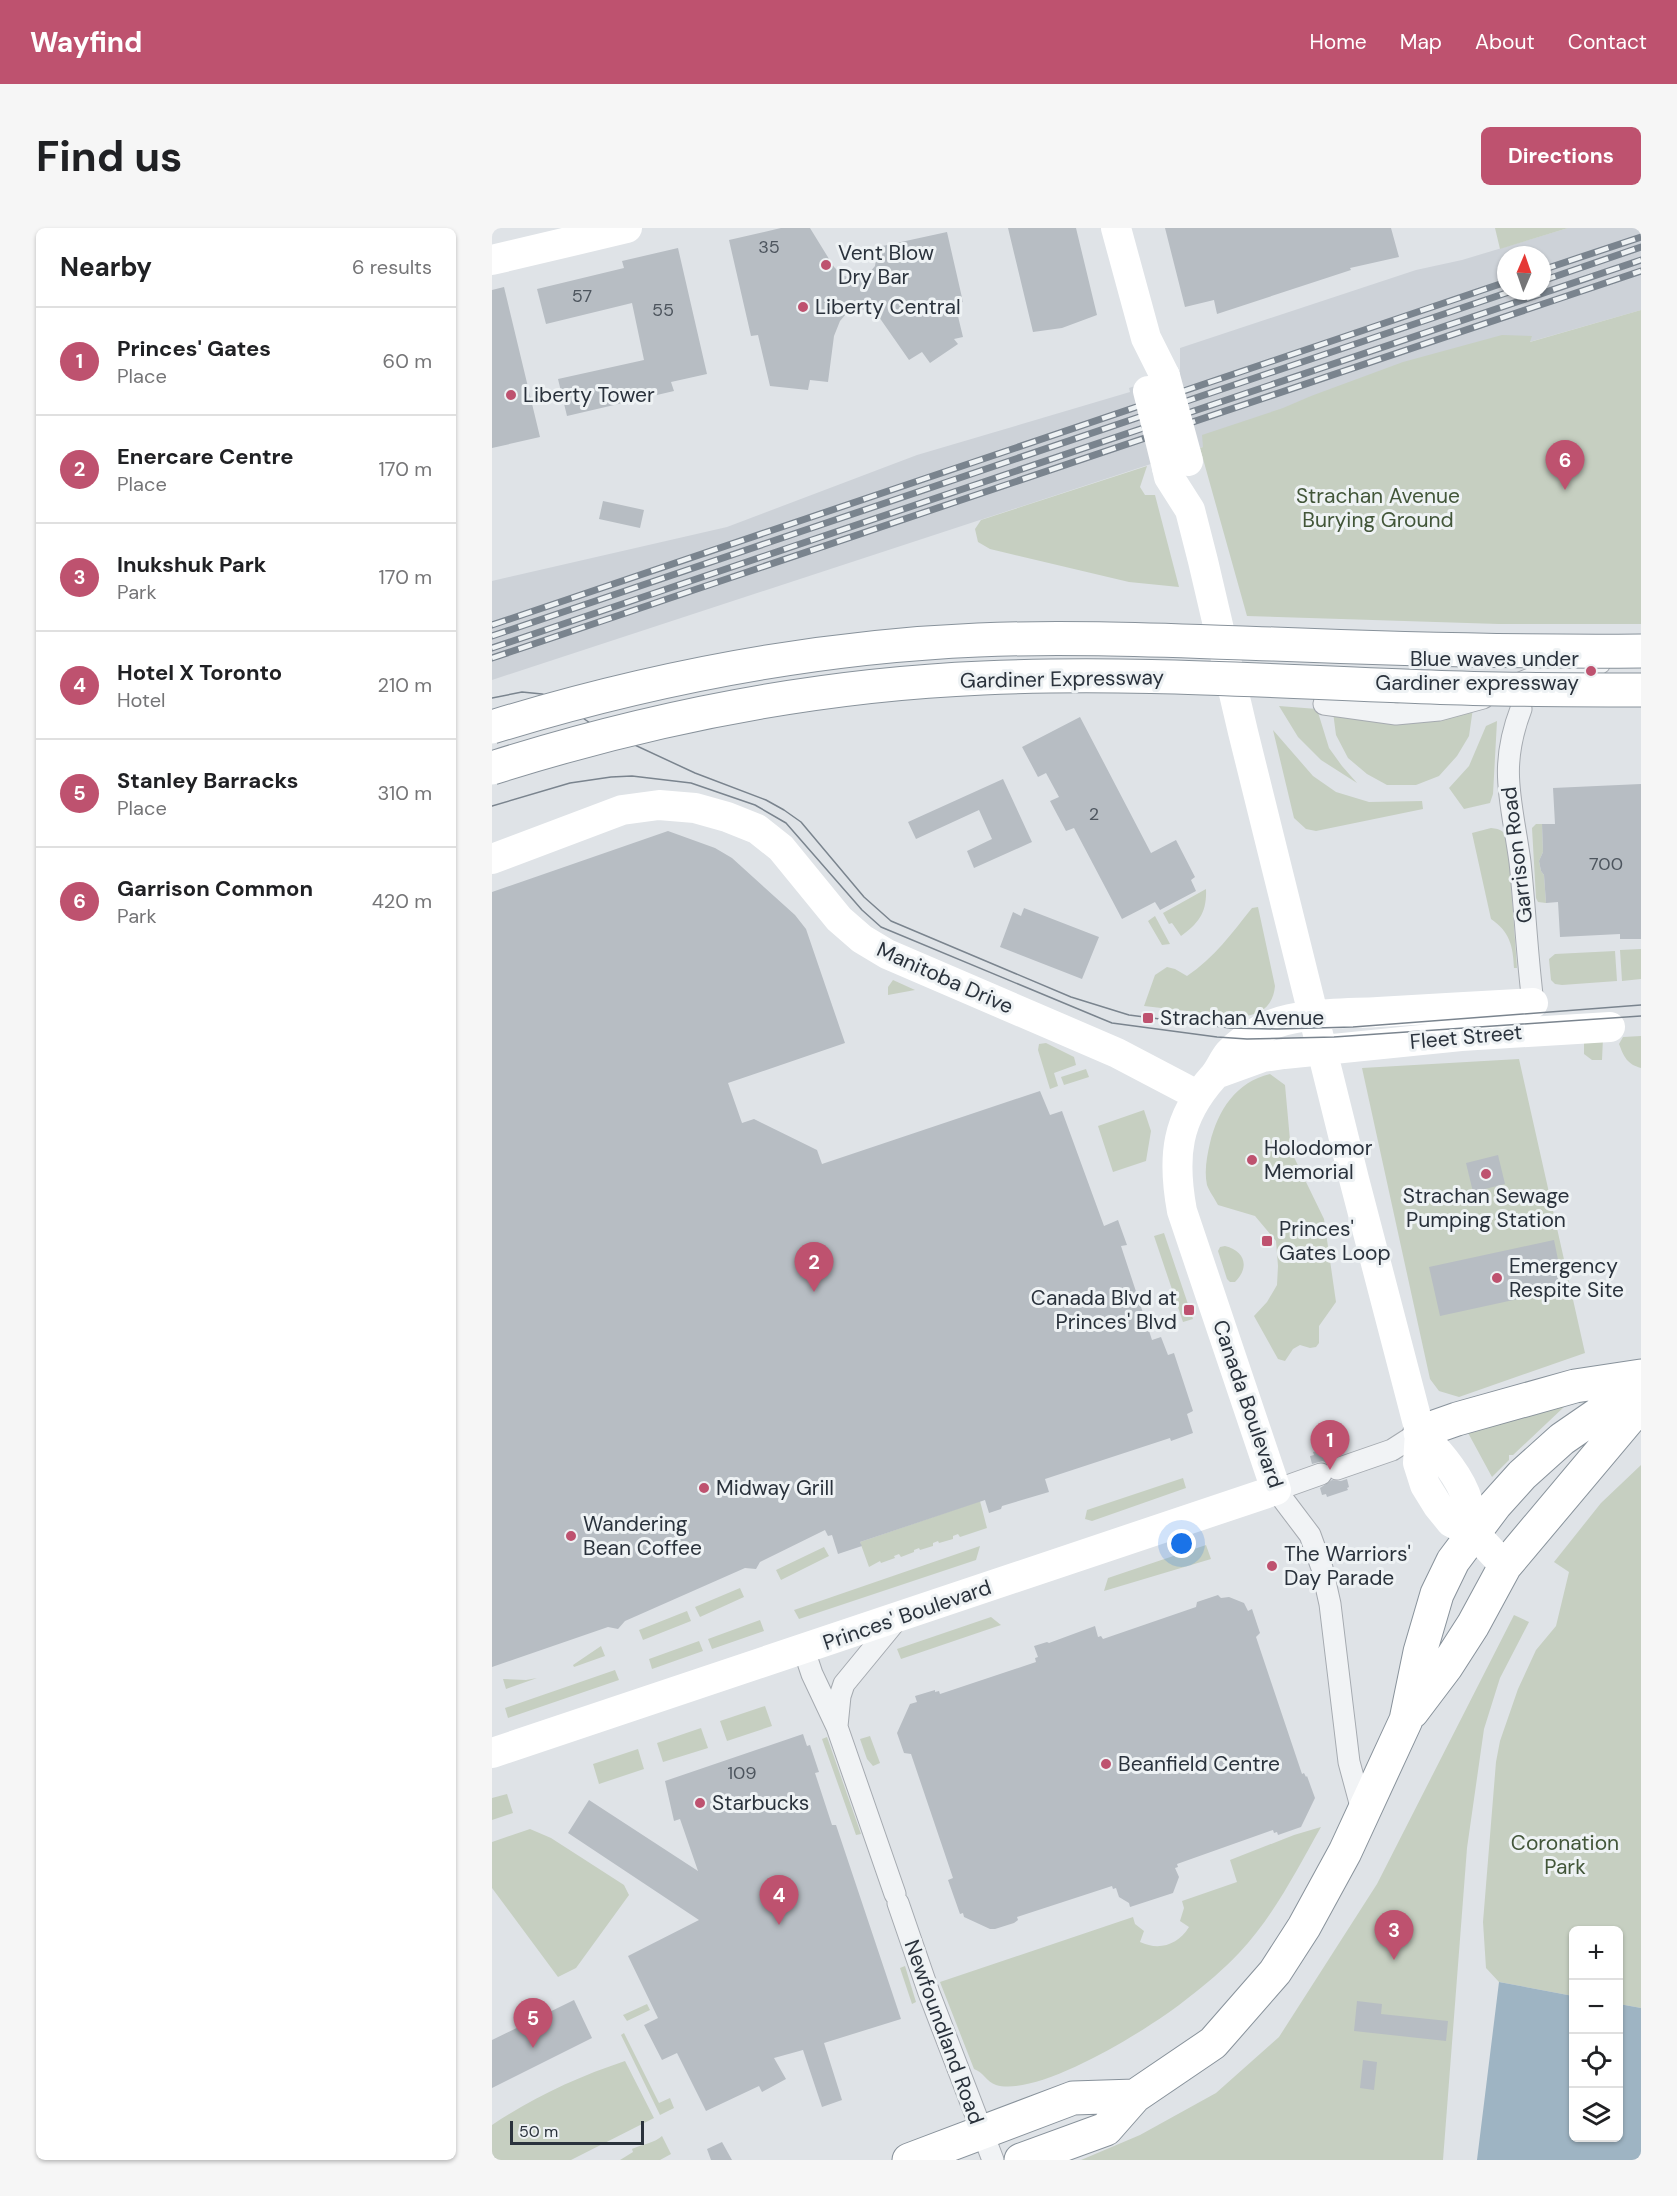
<!DOCTYPE html>
<html lang="en">
<head>
<meta charset="utf-8">
<style>
	:root { --surface:#fff; --page:#f6f6f6; --text:#202124; --muted:#757577; --line:#e0e0e0; --accent:#be526f }
	body { margin:0; font-family:"DM Sans",sans-serif; background:var(--page); color:var(--text) }
	.controls { position:absolute; right:18px; bottom:18px; display:grid; overflow:hidden; border-radius:9px; box-shadow:0 2px 4px #0004 }
	.controls button { width:54px; height:54px; display:grid; place-items:center; padding:0; border:0; border-bottom:2px solid var(--line); background:var(--surface); color:var(--text); font:30px sans-serif }
	.compass { position:absolute; left:1005px; top:18px; width:54px; height:54px; border-radius:50%; background:var(--surface); box-shadow:0 2px 4px #0004; rotate:2deg }
	.scale { position:absolute; left:18px; bottom:15px; width:134px; box-sizing:border-box; padding-left:6px; border:3px solid #2a323c; border-top:0; font-size:16px; line-height:21px; white-space:nowrap; color:#2a323c; -webkit-text-stroke:4px #eef2f4; paint-order:stroke }
	.you { position:absolute; left:690px; top:1316px; width:21px; height:21px; margin:-15px; border:4px solid #fff; border-radius:50%; background:#1a73e8; box-shadow:0 0 0 9px #1a73e833 }
	.badge { display:grid; place-items:center; width:39px; height:39px; border-radius:50%; background:var(--accent); color:#fff; font-size:20px; font-weight:700 }
	.pin { position:absolute; translate:-50% -50px; filter:drop-shadow(0 2px 3px #0008) }
	.pin::after { content:''; position:absolute; top:32px; width:21px; height:18px; background:inherit; clip-path:polygon(0 0,100% 0,50% 100%) }
	.list { margin:0; padding:0; list-style:none }
	h2 { display:flex; justify-content:space-between; align-items:center; height:78px; margin:0; padding:0 24px; font-size:26px }
	h2 small { font-size:20px; font-weight:400; color:var(--muted) }
	.list li { display:grid; grid-template-columns:39px 1fr auto; gap:18px; align-items:center; box-sizing:border-box; height:108px; padding:0 24px; border-top:2px solid var(--line) }
	.list b { display:block; font-size:22px; white-space:nowrap }
	.list p { margin:0; font-size:20px; white-space:nowrap; color:var(--muted) }
	.list em { font-size:20px; font-style:normal; color:var(--muted) }
	.icon { flex:none; width:33px; height:33px; fill:none; stroke:currentColor; stroke-width:2; stroke-linecap:round; stroke-linejoin:round }
	.map { position:relative; flex:none; width:1149px; height:1932px; overflow:hidden; border-radius:9px }
	header { display:flex; align-items:center; gap:36px; box-sizing:border-box; height:84px; padding:0 30px; background:var(--accent); color:#fff }
	header strong { font-size:28px }
	nav { display:flex; gap:33px; margin-inline-start:auto; font-size:21px }
	.intro { display:flex; align-items:center; justify-content:space-between; box-sizing:border-box; height:144px; padding:0 36px }
	h1 { margin:0; font-size:42px }
	.button { padding:15px 27px; border-radius:9px; background:var(--accent); color:#fff; font-size:21px; font-weight:700 }
	main { display:flex; gap:36px; padding:0 36px }
	aside { flex:1; background:var(--surface); border-radius:9px; box-shadow:0 2px 4px #0004 }
	.map>svg:first-child { display:block }
</style>
</head>
<body>
<header>
<strong>Wayfind</strong>
<nav><a>Home</a><a>Map</a><a>About</a><a>Contact</a></nav>
</header>
<div class="intro"><h1>Find us</h1><a class="button">Directions</a></div>
<main>
<aside>
<h2>Nearby<small>6 results</small></h2>
<ul class="list">
<li><span class="badge">1</span><div><b>Princes' Gates</b><p>Place</p></div><em>60 m</em></li>
<li><span class="badge">2</span><div><b>Enercare Centre</b><p>Place</p></div><em>170 m</em></li>
<li><span class="badge">3</span><div><b>Inukshuk Park</b><p>Park</p></div><em>170 m</em></li>
<li><span class="badge">4</span><div><b>Hotel X Toronto</b><p>Hotel</p></div><em>210 m</em></li>
<li><span class="badge">5</span><div><b>Stanley Barracks</b><p>Place</p></div><em>310 m</em></li>
<li><span class="badge">6</span><div><b>Garrison Common</b><p>Park</p></div><em>420 m</em></li>
</ul>
</aside>
<div class="map">
<svg width="1149" height="1932" viewBox="0 0 1149 1932">
	<rect width="100%" height="100%" fill="#dfe3e7"/>
	<path fill="#cdd2d8" fill-rule="evenodd" d="M1076,0H1149V82L988,128L0,452V353L235,299L425,227L638,164L637,160L688,143V120L924,42L970,32ZM1014,27H1050V63H1014Z"/>
	<path fill="#c6cfc1" d="M1003,0H1076L1008,21Z
		M1149,82V396H1007L755,388L708,220L711,219L710,207L791,180L819,168L911,134L1010,107L1040,108L1038,114Z
		M655,238L648,259L653,267H663L687,359L637,354L498,321L486,314L483,301L489,292Z
		M787,478L825,481L837,520L850,538L865,555L829,532L806,509Z
		M981,480L977,508L965,528L947,548L924,557H895L875,546L856,530L844,507L841,484Z
		M1005,493L1001,566L998,575L972,581L957,560L977,538L994,498Z
		M781,502L821,548L844,564L877,574L930,573L931,581L824,603L814,601L802,590Z
		M1044,596H1050L1051,624L1047,633L1049,643L1052,647L1054,675L1046,674L1044,670L1040,600Z
		M999,600C1009,601 1013,603 1016,613L1025,740H1022C1021,718 1018,704 999,691L980,605Z
		M714,661C715,684 707,695 689,708L680,695L677,696L671,685Z
		M766,679L783,758C781,780 767,787 747,789L652,778L663,747L675,739L683,741L695,748C722,730 740,705 760,680Z
		M663,688L678,716L670,717L656,693Z
		M1149,721V751L1130,753L1128,722Z
		M1123,723L1125,753L1070,757L1063,756L1059,752L1057,731L1063,726Z
		M401,752L423,762L396,767V759Z
		M1149,808V840C1135,836 1132,829 1127,816L1131,809Z
		M1111,810L1110,832H1100L1092,826V812Z
		M554,815L582,829L584,837L562,845L566,858L558,861L546,822L547,816Z
		M1027,831L1093,1125L967,1169L947,1163L938,1151L870,840Z
		M594,841L597,849L572,857L569,849Z
		M778,846L793,857L799,923L832,991L844,1074L827,1098V1115L824,1119L818,1120L808,1117L801,1121L793,1133L786,1131L762,1088L775,1074L785,1057L786,1038L784,1013L763,988L726,977C723,971 717,963 715,957C712,943 715,928 718,915C726,882 744,854 778,846Z
		M652,882L659,903L654,933L621,944L606,898Z
		M672,1005L701,1091L691,1094L662,1008Z
		M733,1018C753,1023 758,1039 743,1054H738L735,1051L726,1023L728,1019Z
		M1073,1178L1021,1227H1017V1232L1000,1249L975,1203Z
		M1149,1237V1780L1127,1776L1126,1702H1082L1081,1768L1007,1754L994,1740L991,1694L1004,1534L1008,1513L1026,1461L1044,1422L1064,1398L1077,1344L1062,1334L1109,1275Z
		M691,1250L694,1260L600,1293L593,1291L595,1282Z
		M488,1273L495,1300L468,1309L466,1306L461,1308V1311L447,1315L446,1313L441,1315V1318L428,1322L427,1320L422,1322V1324L409,1329L407,1326L402,1328L403,1330L389,1335L388,1333L377,1339L368,1314Z
		M714,1317L719,1331L612,1363L616,1350Z
		M488,1318L484,1332L307,1391L302,1382Z
		M332,1319L337,1328L289,1352L284,1342Z
		M248,1360L252,1369L208,1389L203,1379Z
		M195,1383L199,1393L151,1412L147,1402Z
		M1022,1387L1037,1394L1008,1450L992,1501L975,1620L951,1932H589L648,1907L724,1865L787,1809L885,1656Z
		M499,1389L509,1397L409,1431L405,1421Z
		M268,1392L272,1403L220,1421L216,1411Z
		M207,1413L211,1423L160,1441L157,1431Z
		M109,1418L113,1428L82,1439L81,1437Z
		M123,1442L127,1452L16,1490L13,1480Z
		M45,1450L14,1461L11,1451L34,1452Z
		M273,1478L280,1498L235,1513L228,1493Z
		M209,1500L216,1520L171,1534L165,1515Z
		M378,1508L388,1535L381,1538L375,1531L368,1511Z
		M335,1509L369,1606L364,1607L330,1511Z
		M146,1521L152,1541L107,1556L101,1536Z
		M15,1566L21,1585L0,1592V1570Z
		M829,1599C804,1643 782,1688 747,1725C732,1741 713,1757 696,1770C662,1798 547,1870 504,1857C495,1854 491,1844 482,1841L448,1754L641,1689L643,1696L652,1703L648,1714C667,1723 686,1717 697,1699L688,1693L692,1680L690,1673L745,1654L738,1632L802,1607Z
		M38,1601L59,1610L132,1657L137,1667L84,1740L66,1749L0,1660V1614Z
		M413,1738L424,1774L420,1776L408,1740Z
		M155,1776L158,1782L135,1793L131,1787Z
		M132,1805L167,1875L178,1870L182,1880L168,1887L129,1807Z
		M133,1833L162,1890L79,1932H0V1897C42,1869 85,1849 133,1833Z
		M170,1908L179,1926L168,1932H128L141,1924L140,1921C151,1916 163,1915 170,1908Z"/>
	<path fill="#9eb4c3" d="M1007,1754L1081,1768L1082,1910H1126L1127,1776L1149,1780V1932H985Z"/>
	<path fill="#b7bdc3" d="M289,0H318L342,39L350,47L359,50L378,44L383,38L386,19L455,4L471,74L463,76L471,109L462,111L466,116L438,135L430,124L417,132L387,89L371,82L354,86L348,93L342,108L336,154L318,152L316,162L278,158L266,107L259,108L237,12Z
		M516,0H584L605,87L570,100L541,104Z
		M673,0H899L907,29L858,40L859,42L725,86L722,72L693,79Z
		M186,20L215,146L179,154L182,163L75,188L66,151L152,132L140,75L54,96L45,61L132,40L130,33Z
		M12,59L48,209L0,220V62Z
		M111,273L152,282L148,300L107,291Z
		M588,489L659,625L684,612L703,649L699,652L704,663L668,682L663,674L630,691L582,600L574,603L558,573L567,569L554,545L546,549L530,519Z
		M511,551L540,614L482,640L475,623L500,611L487,582L424,611L416,594Z
		M1149,556V711H1128V706L1068,709L1066,674L1054,675L1052,647L1049,643L1047,633L1051,624L1050,596H1063L1061,560Z
		M176,603L223,620L240,630L303,687L314,701L353,815L236,855L250,895L262,891L325,922L330,936L548,863L558,887L570,883L612,998L626,992L635,1017L629,1018L660,1112L669,1109L676,1127L682,1125L701,1183L695,1186L701,1205L679,1213L678,1210L553,1251L557,1264L510,1278L509,1281L497,1285L493,1272L368,1314L370,1318L346,1326L340,1307L336,1308L333,1302L268,1334L264,1341L253,1340L133,1393L126,1401L116,1399L0,1439V664Z
		M532,680L607,709L590,751L508,719L521,684L529,688Z
		M1006,927L1013,956L981,964L974,935Z
		M1062,1012L1072,1061L948,1088L937,1039Z
		M841,1218L842,1221L846,1220L848,1226L840,1229L834,1235L831,1233L820,1236L818,1228L822,1227L821,1224Z
		M855,1251L857,1259L855,1260L856,1262L835,1269L834,1266L830,1267L828,1260L840,1252L849,1253Z
		M726,1367L729,1370L737,1369L752,1375L756,1383L760,1381L768,1405L764,1409L810,1546L812,1545L814,1549L815,1548L823,1570L809,1599L786,1607L785,1604L782,1605L781,1602L685,1636L686,1639L683,1640L687,1649L681,1665L638,1679L637,1675L627,1669L624,1660L621,1661L620,1658L525,1689L526,1692L522,1695L503,1701H498L472,1689L471,1685L468,1686L456,1652L461,1650L419,1526L412,1525L405,1505L418,1476L425,1474L423,1468L443,1462V1464L447,1463L448,1466L544,1434L543,1430L546,1429L542,1418L555,1414L557,1415L603,1398L606,1409L609,1408L611,1411L704,1379L705,1374Z
		M311,1506L315,1518L318,1517L327,1544L323,1545L340,1597H344L409,1791L332,1815L350,1872L330,1879L311,1822L282,1830L294,1851L270,1864L267,1858L214,1883L185,1825L170,1832L152,1797L166,1790L136,1728L207,1692L76,1605L97,1572L206,1643L188,1591L182,1593L173,1553Z
		M82,1772L100,1810L0,1860V1812Z
		M865,1773L890,1776L889,1786L956,1793L954,1813L862,1803Z
		M871,1832L885,1834L882,1862L868,1860Z
		M230,1914L240,1932H219L215,1921Z"/>
	<g fill="none" stroke-linecap="round" stroke-linejoin="round">
		<defs>
			<path id="street" d="M1028,455C1052,445 1081,436 1108,435
				M832,476L904,486L947,482L991,470
				M1029,481C1006,541 1020,574 1028,634C1033,681 1035,728 1041,775
				M845,1241L900,1222L928,1204
				M829,1246L784,1262L818,1307L830,1340L838,1376L857,1534L871,1586
				M312,1422L320,1446L345,1499L403,1666
				M345,1498L348,1468L352,1456L407,1389
				M406,1675L437,1765L501,1932"/>
			<path id="highway" d="M928,1204L965,1191L1083,1158L1149,1148
				M920,1484L954,1439L981,1397L1013,1338L1149,1176
				M417,1932L581,1870L643,1868
				M529,1932L614,1901L643,1868L721,1815L783,1744L812,1699L853,1624L914,1492L928,1424L945,1366L961,1333L1003,1277L1030,1247L1070,1211L1115,1180L1149,1164"/>
		</defs>
		<use href="#street" stroke="#a5aab0" stroke-width="23"/>
		<use href="#highway" stroke="#88929b" stroke-width="35"/>
		<use href="#street" stroke="#f1f3f5" stroke-width="21"/>
		<path stroke="#fff" stroke-width="30" d="M624,0L654,110L673,148
			M0,32L135,0
			M675,240L677,249L698,282L711,333L751,504L862,951L928,1204L926,1235L933,1257L946,1278L959,1294L983,1306L1013,1338
			M0,631L130,582L167,577L203,580L235,589L265,601L289,620L347,691L370,711L395,726L625,825L705,867
			M724,846L771,829L792,826L969,808L1118,799
			M928,1204C947,1225 968,1247 976,1274C979,1284 981,1296 983,1306
			M0,1525L784,1262L690,983C680,929 684,890 722,848C728,841 731,832 737,825C745,816 759,807 770,801C801,784 851,786 886,784C938,781 989,778 1041,775"/>
		<use href="#highway" stroke="#fff" stroke-width="33"/>
		<path stroke="#7a848e" stroke-width="1.5" d="M0,470L30,464L50,466L63,471L104,499L203,545L274,572L292,582L309,594L372,669L399,693L579,769L637,787L738,800L785,801L861,799L1149,777
			M0,578L78,555L119,549L140,548L199,555L263,577L294,595L370,682L389,699L603,788L620,795L725,809L755,811L842,809L1149,788"/>
		<defs>
			<path id="rail" d="M1050,42L1149,9
				M1050,53L1149,19
				M0,397L1014,54
				M0,408L1020,63
				M0,420L1149,32
				M0,430L1149,43"/>
		</defs>
		<use href="#rail" stroke="#7a848e" stroke-width="7"/>
		<use href="#rail" stroke="#eef2f4" stroke-width="4.5" stroke-dasharray="14" stroke-linecap="butt"/>
		<defs>
			<path id="highway-bridge" d="M0,499C157,451 321,419 486,412C585,408 683,413 782,416C905,421 1027,424 1149,423
				M0,540C158,490 325,457 491,450C640,443 790,454 939,459C1009,462 1079,462 1149,462"/>
		</defs>
		<use href="#highway-bridge" stroke="#88929b" stroke-width="35" stroke-linecap="butt"/>
		<path stroke="#fff" stroke-width="30" d="M673,148L696,233
			M656,163L675,240"/>
		<use href="#highway-bridge" stroke="#fff" stroke-width="33"/>
	</g>
	<g fill="#be526f" stroke="#eef2f4" stroke-width="2">
		<circle cx="334" cy="37" r="6"/>
		<circle cx="311" cy="79" r="6"/>
		<circle cx="19" cy="167" r="6"/>
		<circle cx="1099" cy="443" r="6"/>
		<rect x="650" y="784" width="12" height="12" rx="3"/>
		<circle cx="760" cy="932" r="6"/>
		<circle cx="994" cy="946" r="6"/>
		<rect x="769" y="1007" width="12" height="12" rx="3"/>
		<circle cx="1005" cy="1050" r="6"/>
		<rect x="691" y="1076" width="12" height="12" rx="3"/>
		<circle cx="212" cy="1260" r="6"/>
		<circle cx="79" cy="1308" r="6"/>
		<circle cx="780" cy="1338" r="6"/>
		<circle cx="614" cy="1536" r="6"/>
		<circle cx="208" cy="1575" r="6"/>
	</g>
	<g text-anchor="middle" dominant-baseline="central" stroke-width="6" stroke-linejoin="round" paint-order="stroke">
		<g font-size="18" fill="#4d555e">
			<text x="277" y="19">35</text>
			<text x="90" y="68">57</text>
			<text x="171" y="82">55</text>
			<text x="602" y="586">2</text>
			<text x="1114" y="636">700</text>
			<text x="250" y="1545">109</text>
		</g>
		<g font-size="21" fill="#2a323c" stroke="#eef2f4" text-anchor="start">
			<text x="346" y="25">Vent Blow<tspan x="346" dy="24">Dry Bar</tspan></text>
			<text x="323" y="79">Liberty Central</text>
			<text x="31" y="167">Liberty Tower</text>
			<text x="1087" y="431" text-anchor="end">Blue waves under<tspan x="1087" dy="24">Gardiner expressway</tspan></text>
			<text x="668" y="790">Strachan Avenue</text>
			<text x="772" y="920">Holodomor<tspan x="772" dy="24">Memorial</tspan></text>
			<text x="994" y="968" text-anchor="middle">Strachan Sewage<tspan x="994" dy="24">Pumping Station</tspan></text>
			<text x="787" y="1001">Princes'<tspan x="787" dy="24">Gates Loop</tspan></text>
			<text x="1017" y="1038">Emergency<tspan x="1017" dy="24">Respite Site</tspan></text>
			<text x="685" y="1070" text-anchor="end">Canada Blvd at<tspan x="685" dy="24">Princes' Blvd</tspan></text>
			<text x="224" y="1260">Midway Grill</text>
			<text x="91" y="1296">Wandering<tspan x="91" dy="24">Bean Coffee</tspan></text>
			<text x="792" y="1326">The Warriors'<tspan x="792" dy="24">Day Parade</tspan></text>
			<text x="626" y="1536">Beanfield Centre</text>
			<text x="220" y="1575">Starbucks</text>
		</g>
		<g font-size="21" fill="#425639" stroke="#eef2f4">
			<text x="886" y="268">Strachan Avenue<tspan x="886" dy="24">Burying Ground</tspan></text>
			<text x="1073" y="1615">Coronation<tspan x="1073" dy="24">Park</tspan></text>
		</g>
		<g font-size="21" fill="#2a323c" stroke="#eef2f4">
			<text transform="translate(570 451) rotate(-1)">Gardiner Expressway</text>
			<text transform="translate(1025 627) rotate(-97)">Garrison Road</text>
			<text transform="translate(453 750) rotate(24)">Manitoba Drive</text>
			<text transform="translate(974 809) rotate(-5)">Fleet Street</text>
			<text transform="translate(756 1176) rotate(71)">Canada Boulevard</text>
			<text transform="translate(415 1387) rotate(-19)">Princes' Boulevard</text>
			<text transform="translate(452 1804) rotate(70)">Newfoundland Road</text>
		</g>
	</g>
</svg>
<div class="controls">
<button>+</button>
<button>−</button>
<button><svg class="icon" aria-label="locate" viewBox="0 0 24 24"><circle cx="12" cy="12" r="6"/><path d="M12 2v4M12 18v4M2 12h4M18 12h4"/></svg></button>
<button><svg class="icon" aria-label="layers" viewBox="0 0 24 24"><path d="M12 4l9 5-9 5-9-5zM3 14l9 5 9-5"/></svg></button>
</div>
<svg class="compass" viewBox="-18 -18 36 36"><path d="M0-13l5 13h-10z" fill="#e53935"/><path d="M0 13l5-13h-10z" fill="#757577"/></svg>
<div class="scale">50 m</div>
<div class="you"></div>
<div class="pin badge" style="left:838px;top:1242px">1</div>
<div class="pin badge" style="left:322px;top:1064px">2</div>
<div class="pin badge" style="left:902px;top:1732px">3</div>
<div class="pin badge" style="left:287px;top:1697px">4</div>
<div class="pin badge" style="left:41px;top:1820px">5</div>
<div class="pin badge" style="left:1073px;top:262px">6</div>
</div>
</main>
</body>
</html>
